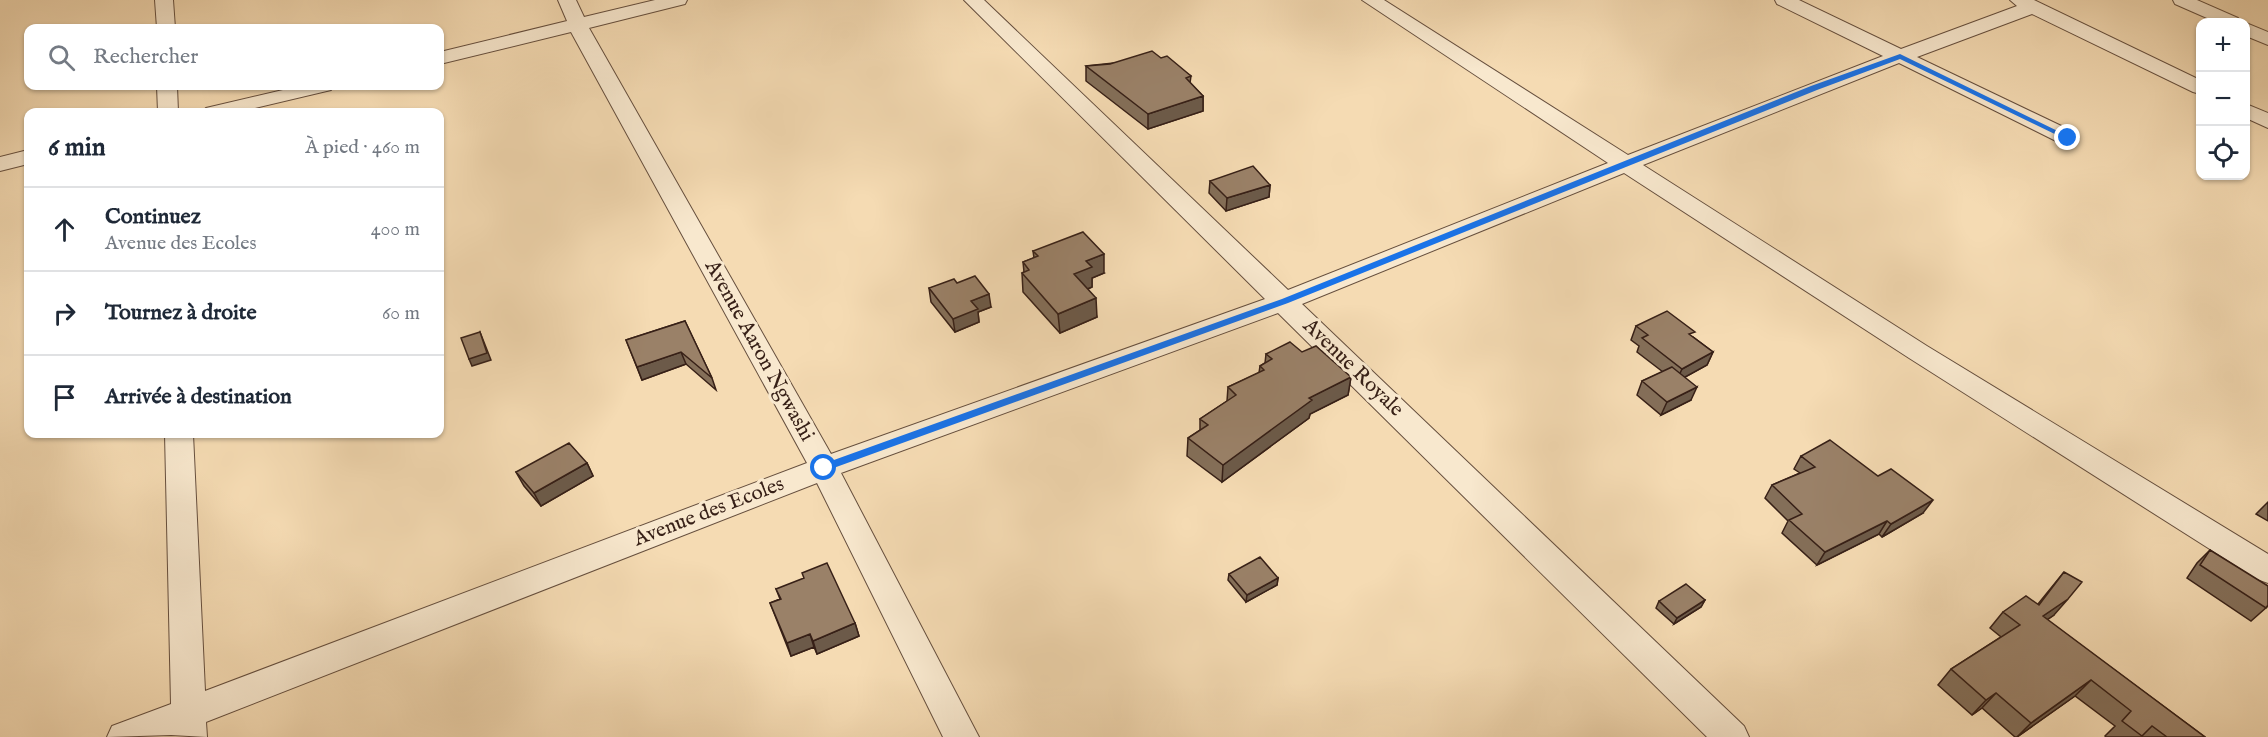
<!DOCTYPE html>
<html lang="fr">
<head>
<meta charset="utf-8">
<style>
	:root { --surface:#fff; --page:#f6f6f7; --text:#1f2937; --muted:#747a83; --line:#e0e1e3 }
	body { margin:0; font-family:"IM FELL English",serif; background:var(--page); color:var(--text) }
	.controls { position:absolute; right:18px; top:18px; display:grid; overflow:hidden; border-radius:12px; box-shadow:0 2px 4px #0004 }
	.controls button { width:54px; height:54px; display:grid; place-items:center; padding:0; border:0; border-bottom:2px solid var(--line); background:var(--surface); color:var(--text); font:30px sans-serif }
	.stop { position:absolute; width:18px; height:18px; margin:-14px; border:4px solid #1a73e8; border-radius:50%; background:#fff }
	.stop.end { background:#1a73e8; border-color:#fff; box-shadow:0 2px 6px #0008 }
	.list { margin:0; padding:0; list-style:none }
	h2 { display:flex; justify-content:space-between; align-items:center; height:78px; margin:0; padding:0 24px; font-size:26px }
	h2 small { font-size:20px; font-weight:400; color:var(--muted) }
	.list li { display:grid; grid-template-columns:39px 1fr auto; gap:18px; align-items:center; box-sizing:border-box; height:84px; padding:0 24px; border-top:2px solid var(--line) }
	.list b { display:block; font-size:22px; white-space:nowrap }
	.list p { margin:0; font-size:20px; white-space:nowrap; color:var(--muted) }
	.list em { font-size:20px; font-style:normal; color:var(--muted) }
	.icon { flex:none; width:33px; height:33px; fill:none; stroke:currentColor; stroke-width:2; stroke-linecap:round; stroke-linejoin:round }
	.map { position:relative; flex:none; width:2268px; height:737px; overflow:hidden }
	.search { position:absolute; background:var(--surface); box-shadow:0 2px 4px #0004; left:24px; top:24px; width:420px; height:66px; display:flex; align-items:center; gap:15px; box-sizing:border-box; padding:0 21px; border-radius:12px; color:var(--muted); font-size:22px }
	.panel { position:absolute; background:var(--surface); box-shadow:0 2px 4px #0004; left:24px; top:108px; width:420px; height:330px; border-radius:12px }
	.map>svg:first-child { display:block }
</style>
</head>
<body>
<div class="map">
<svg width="2268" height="737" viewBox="0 0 2268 737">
	<rect width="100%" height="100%" fill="#f5dbb3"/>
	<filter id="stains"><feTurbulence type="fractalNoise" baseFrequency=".00333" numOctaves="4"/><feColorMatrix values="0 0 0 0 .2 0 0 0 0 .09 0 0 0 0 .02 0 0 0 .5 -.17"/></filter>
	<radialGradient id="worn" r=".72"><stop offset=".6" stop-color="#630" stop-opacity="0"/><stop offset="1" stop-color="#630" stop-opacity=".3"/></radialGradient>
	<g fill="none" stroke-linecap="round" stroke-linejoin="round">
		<defs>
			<path id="minor" d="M155,0H173L175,28H157Z
				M558,0H576L584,17L655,0H687L685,4L589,28L831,454L1265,299L964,0H984L1288,290L1608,163L1362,0H1384L1628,155L1883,56L1777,4L1775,0H1799L1901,49L2017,6L2010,0H2034L2200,80V94L2193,92L2032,14L1917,57L2076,133L2079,138L2076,143L2068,145L2060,143L1899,63L1643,165L1927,346L2268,554V583L2257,579L1909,358L1624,173L1302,304L1744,726L1749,737H1707L1278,313L841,473L979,737H943L817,483L206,722L207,737L171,735L107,737L112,726L171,704L165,434H193L205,691L807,463L571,32L440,64V52L567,21Z
				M2173,0H2197L2238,18L2241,22H2216L2175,4Z
				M2246,23L2268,32V45L2246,36Z
				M157,86H177L178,112H158Z
				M300,86H334L331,90L238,112H202L206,108Z
				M2246,104L2268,113V128L2246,118Z
				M28,150V164L0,171V157Z"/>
		</defs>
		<use href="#minor" stroke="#664f3e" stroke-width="2"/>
		<use href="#minor" fill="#f8e8ce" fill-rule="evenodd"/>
	</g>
	<path fill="#846f59" stroke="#372017" stroke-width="1.5" d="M1161,58L1191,76L1190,83L1203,96V111L1148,129L1086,81V66Z
		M1210,181L1270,185L1269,197L1226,211L1209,193Z
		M1033,251L1104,273L1092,278V287L1088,289L1097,317L1060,333L1023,292L1022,273L1024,272L1023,262L1034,258Z
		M957,283L991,307L978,312L979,322L955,332L931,302L929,288Z
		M685,321L712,378L716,390L686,364L642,380L626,340Z
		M1636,326L1693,337L1713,352L1707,365L1685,377L1691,400L1661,415L1637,395L1642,381L1663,372L1637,352L1639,346L1631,340Z
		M1302,352L1351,377L1348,395L1310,414L1309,418L1222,482L1187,456L1188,438L1200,430V419L1227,401L1228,387L1259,373L1260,366L1265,363L1266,354Z
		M1801,456L1923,513L1882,537L1879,534L1817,565L1782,533L1788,521L1765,498L1772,485L1800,473L1794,469Z
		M587,463L593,476L541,506L524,486L516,472Z
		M2268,502V521L2256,514Z
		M2210,550L2268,606L2251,621L2187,578L2197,563Z
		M2064,572L2054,615L2047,620L2205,737H2106L2105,736L2115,726L2075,696L2017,737H2015L1982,708L1972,715L1938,685L1951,669L2001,637L1990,628L2003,612L2038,604Z
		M1229,574L1278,578L1277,585L1246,602L1228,580Z
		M776,589L855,623L859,636L817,654L814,647L791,656L770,603L780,599Z
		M1705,600L1701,607L1674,624L1656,608L1659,601Z"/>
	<path fill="#6c5a49" stroke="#372017" stroke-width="1.5" d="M1203,96V111L1148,129V114Z
		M1270,185L1269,197L1226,211L1227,198Z
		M1104,254V273L1092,278V287L1075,294L1074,274L1086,261Z
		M989,294L991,307L978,312L979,322L955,332L953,319L971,301Z
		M1096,298L1097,317L1060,333L1058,314Z
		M480,332L491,360L472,366L469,359Z
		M681,352L686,364L642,380L637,367Z
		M1713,352L1707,365L1676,382L1682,369Z
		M1351,377L1348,395L1310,414L1309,418L1222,482L1223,465L1309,398Z
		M1697,387L1691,400L1661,415L1667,402Z
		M587,463L593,476L541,506L534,493Z
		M1933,500L1923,513L1882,537L1891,524Z
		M1887,521L1879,534L1817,565L1825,552Z
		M1278,578L1277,585L1246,602L1247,595Z
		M2068,599L2054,615L2029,632L2043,616Z
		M1705,600L1701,607L1674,624L1677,618Z
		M855,623L859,636L817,654L813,641Z
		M810,634L814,647L791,656L787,643Z
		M2091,680L2075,696L2017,737L2031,723Z
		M1996,693L1982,708L1972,715L1986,700Z"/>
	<path fill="#9a8168" stroke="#372017" stroke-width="1.5" d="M1152,51L1161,58L1167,56L1191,76L1186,78L1203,96L1148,114L1086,66L1110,64Z
		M1253,166L1270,185L1227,198L1210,181Z
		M1083,232L1104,254L1086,261L1092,267L1074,274L1096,298L1058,314L1022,273L1029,270L1023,262L1038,256L1033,251Z
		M975,276L989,294L971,301L978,309L953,319L929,288L954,279L957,283Z
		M1667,311L1695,332L1689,334L1713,352L1682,369L1642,338L1648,335L1636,326Z
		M685,321L712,378L681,352L637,367L626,340Z
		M480,332L487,353L469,359L461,338Z
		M1290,342L1302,352L1316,346L1351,377L1309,398L1312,400L1223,465L1188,438L1208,425L1200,419L1236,395L1228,387L1264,370L1260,366L1272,359L1266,354Z
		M1672,367L1697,387L1667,402L1642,381Z
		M1830,440L1878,476L1891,469L1933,500L1891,524L1887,521L1825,552L1789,520L1802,514L1772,485L1815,467L1801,456Z
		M569,443L587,463L534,493L516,472Z
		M2210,550L2268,586V605L2266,608L2200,565Z
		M1260,557L1278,578L1247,595L1229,574Z
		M827,563L855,623L813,641L810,634L787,643L770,603L781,599L776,589L804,578L802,573Z
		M2064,572L2082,582L2068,599L2043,616L2205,737H2167L2152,726L2142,736L2122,721L2131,711L2091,680L2031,723L1996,693L1986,700L1951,669L2020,625L2003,612L2026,596L2039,605Z
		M1686,584L1705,600L1677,618L1659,601Z"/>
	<path fill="#1a73e8" d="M1900,54L2072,138L2065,139L1900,59L1817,90L1288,303L828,470H820L819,468L820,465L1282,299L1811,86Z"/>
	<g text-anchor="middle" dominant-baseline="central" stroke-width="6" stroke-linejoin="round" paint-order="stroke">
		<g font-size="21" fill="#372017" stroke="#f8e8ce">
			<text transform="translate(759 351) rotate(61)">Avenue Aaron Ngwashi</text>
			<text transform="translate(1353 368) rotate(44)">Avenue Royale</text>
			<text transform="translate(709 512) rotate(-21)">Avenue des Ecoles</text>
		</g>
	</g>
	<rect width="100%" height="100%" filter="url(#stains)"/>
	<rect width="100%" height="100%" fill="url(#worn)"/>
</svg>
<div class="controls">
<button>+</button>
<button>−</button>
<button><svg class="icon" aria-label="locate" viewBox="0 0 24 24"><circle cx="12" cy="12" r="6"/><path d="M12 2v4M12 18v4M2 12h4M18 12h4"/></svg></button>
</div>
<div class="stop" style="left:824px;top:468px"></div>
<div class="stop end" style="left:2068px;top:138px"></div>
<div class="search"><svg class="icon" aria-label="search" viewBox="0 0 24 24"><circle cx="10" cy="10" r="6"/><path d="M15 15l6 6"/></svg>Rechercher</div>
<section class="panel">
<h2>6 min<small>À pied · 460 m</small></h2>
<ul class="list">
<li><svg class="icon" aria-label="ahead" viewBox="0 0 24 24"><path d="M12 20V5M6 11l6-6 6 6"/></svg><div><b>Continuez</b><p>Avenue des Ecoles</p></div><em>400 m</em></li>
<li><svg class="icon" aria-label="right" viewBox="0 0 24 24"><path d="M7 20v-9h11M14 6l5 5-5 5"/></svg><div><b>Tournez à droite</b></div><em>60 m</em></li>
<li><svg class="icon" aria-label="arrive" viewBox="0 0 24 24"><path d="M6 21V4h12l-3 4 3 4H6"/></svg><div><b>Arrivée à destination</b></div></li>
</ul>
</section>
</div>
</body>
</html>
